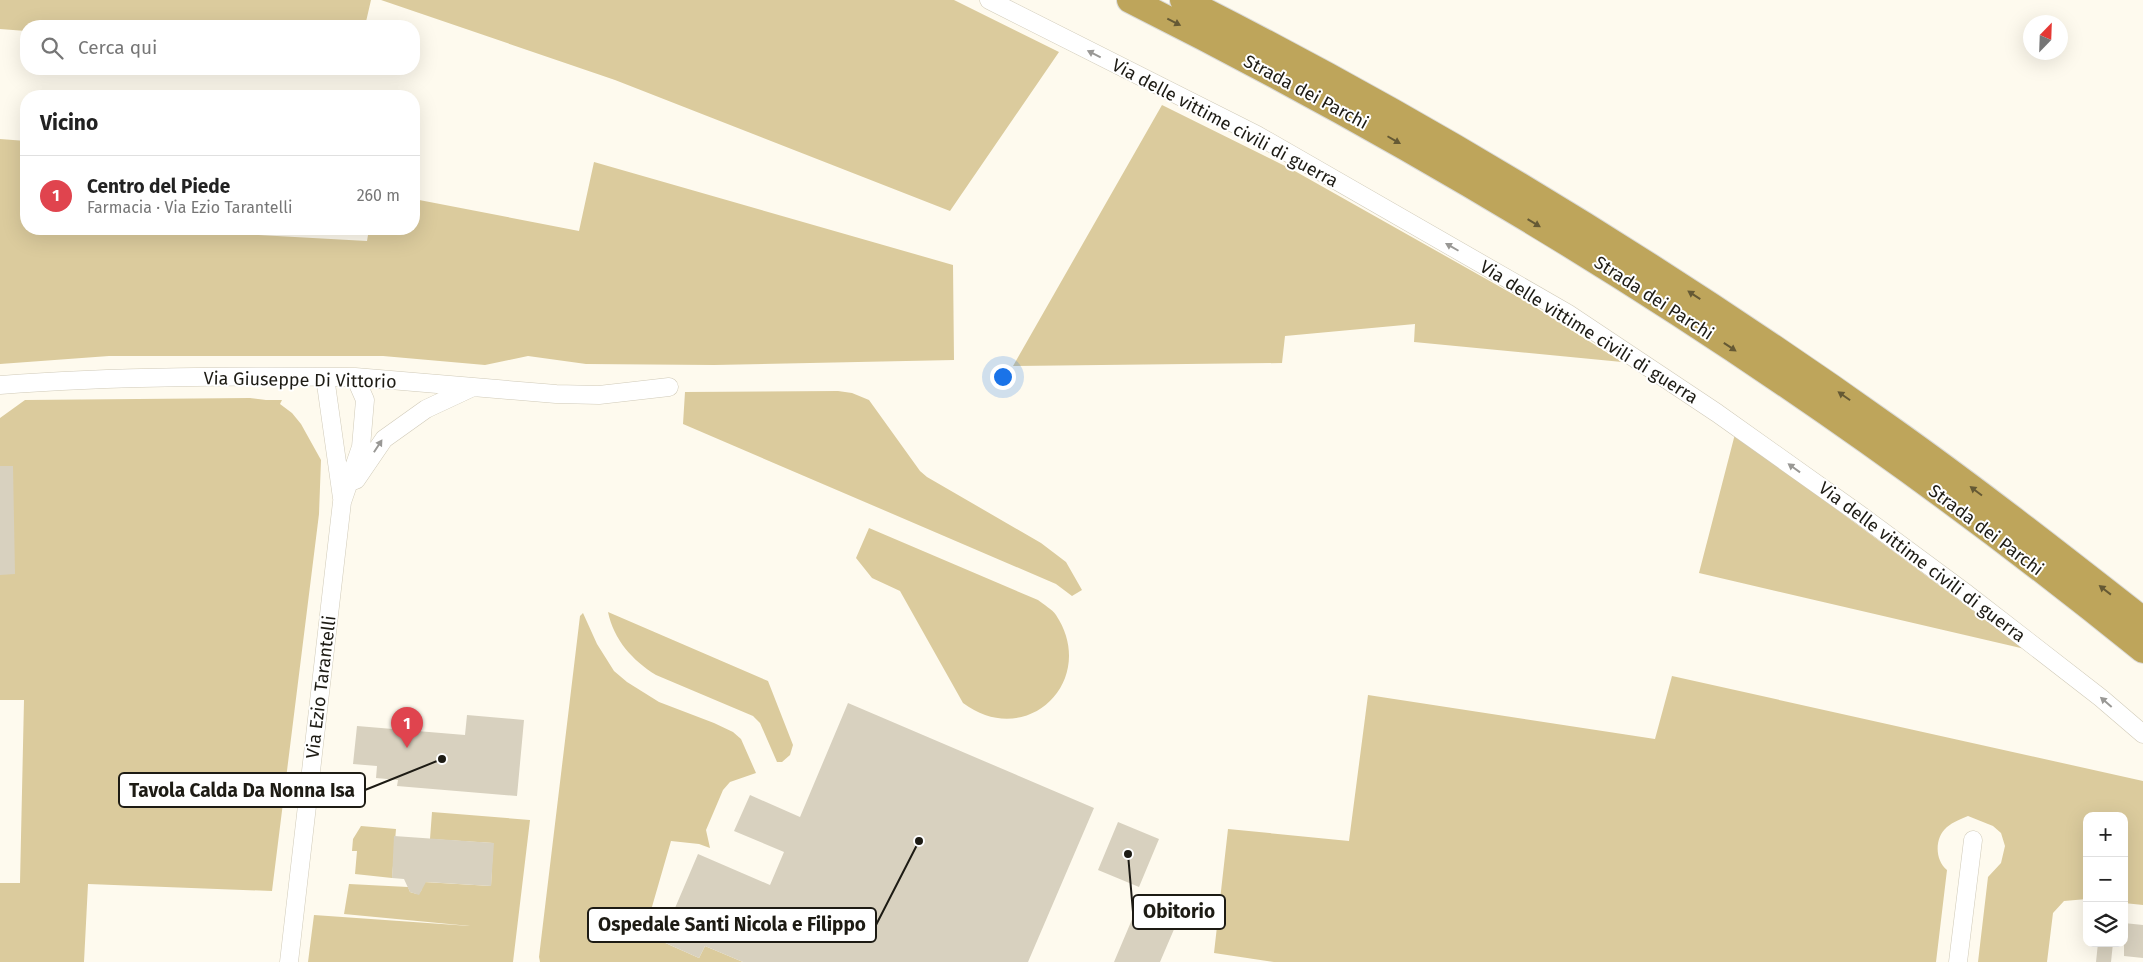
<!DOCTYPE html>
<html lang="it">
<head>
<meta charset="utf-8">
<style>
	:root { --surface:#fff; --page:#f2f2f2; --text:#222; --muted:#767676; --line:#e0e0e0; --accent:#1a73e8 }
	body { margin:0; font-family:"Fira Sans",sans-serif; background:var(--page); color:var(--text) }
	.controls { position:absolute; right:15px; bottom:15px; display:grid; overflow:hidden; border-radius:10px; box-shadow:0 5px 20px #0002 }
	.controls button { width:45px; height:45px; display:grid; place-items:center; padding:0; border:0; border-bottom:1px solid var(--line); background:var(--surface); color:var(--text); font:25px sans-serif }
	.compass { position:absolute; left:2023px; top:15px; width:45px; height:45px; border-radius:50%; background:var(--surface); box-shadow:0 5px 20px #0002; rotate:23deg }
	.you { position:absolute; left:1002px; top:376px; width:18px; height:18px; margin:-12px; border:4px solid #fff; border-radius:50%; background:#1a73e8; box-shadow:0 0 0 8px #1a73e833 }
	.badge { display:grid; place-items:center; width:32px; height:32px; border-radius:50%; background:var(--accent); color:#fff; font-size:16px; font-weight:700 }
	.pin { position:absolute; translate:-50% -41px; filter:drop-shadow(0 1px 2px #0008) }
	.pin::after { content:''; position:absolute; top:26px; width:18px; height:15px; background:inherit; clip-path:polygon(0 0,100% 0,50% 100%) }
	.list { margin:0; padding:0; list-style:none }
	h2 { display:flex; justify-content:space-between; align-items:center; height:65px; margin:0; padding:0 20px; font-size:21px }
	h2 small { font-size:16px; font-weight:400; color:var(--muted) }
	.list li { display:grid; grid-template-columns:32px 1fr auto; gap:15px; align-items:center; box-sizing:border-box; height:80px; padding:0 20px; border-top:1px solid var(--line) }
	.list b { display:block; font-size:19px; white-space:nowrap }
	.list p { margin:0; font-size:16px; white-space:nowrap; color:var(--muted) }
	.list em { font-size:16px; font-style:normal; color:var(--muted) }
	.icon { flex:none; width:28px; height:28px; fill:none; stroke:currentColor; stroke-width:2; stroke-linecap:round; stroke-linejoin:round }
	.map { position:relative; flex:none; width:2143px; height:962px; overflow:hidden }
	.search { position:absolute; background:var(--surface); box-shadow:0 5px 20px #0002; left:20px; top:20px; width:400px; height:55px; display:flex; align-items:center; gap:12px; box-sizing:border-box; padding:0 18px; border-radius:20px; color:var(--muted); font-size:19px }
	.panel { position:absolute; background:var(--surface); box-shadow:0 5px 20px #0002; left:20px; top:90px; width:400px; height:145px; border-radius:20px }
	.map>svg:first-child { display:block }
</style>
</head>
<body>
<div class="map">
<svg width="2143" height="962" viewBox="0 0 2143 962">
	<rect width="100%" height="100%" fill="#fefaee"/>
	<path fill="#dbcb9d" d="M0,0H371L365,26H26V31L0,29Z
		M381,0H954L1059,52L950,211L615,80Z
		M1162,105L1293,170L1527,302L1622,362L1414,342L1415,324L1285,336L1282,363L1013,366Z
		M0,139L26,141V229H151L367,241L369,229H414V199L579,231L594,162L953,265L954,360L714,365L586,364L528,356L485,365L383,356H109L0,364Z
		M838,391L852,393L869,400L920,471L927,477L1041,543L1066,562L1082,590L1072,596L1056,584L683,424L685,392Z
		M250,398L266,400H282L280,404L292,413L301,424L321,460L319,514L272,891L88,884L84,962H0V883H20L24,700H0V418L25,400Z
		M1735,434L2025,649L1699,573Z
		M869,528L1038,600C1044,605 1052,609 1056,615C1099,680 1027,751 963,703L900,591L872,578L856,558Z
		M608,612L768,681L793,745L790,755L782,762H777L760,723L753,716L656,675C632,660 614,640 608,612Z
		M583,613L597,644L614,671L627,682L659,702L714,723L733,732L741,739L756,773L730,782L723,790L706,830L710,848L699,844L671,841L645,931L661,941L699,958L705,946L743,962H540L539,957L580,616Z
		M1672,676L2143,781V905L2124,903V816H2087V899L2064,901L2053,913L2047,962H1978L1988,877L2001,863L2005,846L2001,833L1993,826L1968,816C1961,819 1953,822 1947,827C1934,838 1935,860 1947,870L1936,962H1274L1214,953L1228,829L1349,841L1368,695L1655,739Z
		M432,812L530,820L513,962H308L314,915L470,926L344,914L349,884L408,887L410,892L417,894L421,891L424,882L491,886L493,843L430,839Z
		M361,826L396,829L392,878L355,874L357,851H352L353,839Z"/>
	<path fill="#d8d1bf" d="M0,466H13L15,574L0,575Z
		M848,703L1094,808L1028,962H743L705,946L699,958L661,941L698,854L770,885L784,852L734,831L750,795L800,817Z
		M467,715L524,720L517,796L397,786L398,780L376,778L377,766L353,764L357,726L465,735Z
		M1118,822L1159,839L1139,887L1098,870Z
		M394,836L494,843L491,886L426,882L419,895L410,892L404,879L392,878Z
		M1136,910L1175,927L1160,962H1114Z
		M2124,923L2143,925V958L2124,956Z
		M2098,943H2113L2111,962H2096Z"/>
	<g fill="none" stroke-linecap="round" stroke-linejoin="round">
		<defs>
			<path id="minor" d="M989,0L1257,135L1567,313L1717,413L1859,514L1967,594L2101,698L2143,734
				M325,377L342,498
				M0,385C117,376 238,376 355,377L556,394L599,395L669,387
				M356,480L384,439L426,409L471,388
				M289,962L342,502L361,447L365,400L355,377
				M1958,962L1973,840"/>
			<path id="highway" d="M1130,0C1489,180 1831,397 2143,650
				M1183,0C1430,124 1666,269 1891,429C1977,490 2060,555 2143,620"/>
		</defs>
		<use href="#minor" stroke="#d0cab8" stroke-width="19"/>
		<use href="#highway" stroke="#dbdbd9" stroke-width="28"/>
		<use href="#minor" stroke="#fff" stroke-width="18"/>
		<use href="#highway" stroke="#bea55b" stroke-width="26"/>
	</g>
	<defs><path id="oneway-solid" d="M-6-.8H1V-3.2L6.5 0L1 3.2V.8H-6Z" transform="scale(1.25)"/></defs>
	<g fill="#655934">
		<use href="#oneway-solid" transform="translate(1174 22) rotate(27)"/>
		<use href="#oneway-solid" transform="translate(1394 140) rotate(30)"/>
		<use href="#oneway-solid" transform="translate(1534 223) rotate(31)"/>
		<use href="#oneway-solid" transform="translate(1694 295) rotate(-147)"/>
		<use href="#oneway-solid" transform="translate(1730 347) rotate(34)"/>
		<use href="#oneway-solid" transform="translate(1844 396) rotate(-145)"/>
		<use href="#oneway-solid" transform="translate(1976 491) rotate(-143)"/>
		<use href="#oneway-solid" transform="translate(2105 590) rotate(-142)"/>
	</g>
	<g fill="#999895">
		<use href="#oneway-solid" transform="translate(1094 54) rotate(-153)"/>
		<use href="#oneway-solid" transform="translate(1452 247) rotate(-150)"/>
		<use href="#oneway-solid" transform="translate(378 446) rotate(-57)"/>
		<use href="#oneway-solid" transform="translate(1794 468) rotate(-144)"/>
		<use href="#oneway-solid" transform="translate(2106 702) rotate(-139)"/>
	</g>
	<g text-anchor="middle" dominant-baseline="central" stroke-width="4" stroke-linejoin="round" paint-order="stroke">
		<g font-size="18" fill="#1d1b14" stroke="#fff">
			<text transform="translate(1306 92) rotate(28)">Strada dei Parchi</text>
			<text transform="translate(1225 123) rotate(28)">Via delle vittime civili di guerra</text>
			<text transform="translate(1654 298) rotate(33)">Strada dei Parchi</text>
			<text transform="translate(1589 332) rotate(32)">Via delle vittime civili di guerra</text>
			<text transform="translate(300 380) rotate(1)">Via Giuseppe Di Vittorio</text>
			<text transform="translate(1986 530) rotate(37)">Strada dei Parchi</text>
			<text transform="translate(1922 562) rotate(37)">Via delle vittime civili di guerra</text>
			<text transform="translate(321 687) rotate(-83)">Via Ezio Tarantelli</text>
		</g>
	</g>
	<path fill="none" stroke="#1d1b14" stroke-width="2" d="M442 759L365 790M1128 854L1133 912M919 841L876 925"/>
	<g fill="#1d1b14" stroke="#fff" stroke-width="2">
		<circle cx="442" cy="759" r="5"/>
		<circle cx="1128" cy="854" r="5"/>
		<circle cx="919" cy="841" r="5"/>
	</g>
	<g fill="#fff" stroke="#1d1b14" stroke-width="2">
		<rect x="119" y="773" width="246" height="34" rx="5"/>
		<rect x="1133" y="895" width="92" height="34" rx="5"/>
		<rect x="588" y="908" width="288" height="34" rx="5"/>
	</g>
	<g font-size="19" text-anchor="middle" font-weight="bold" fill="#1d1b14">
		<text x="242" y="797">Tavola Calda Da Nonna Isa</text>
		<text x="1179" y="918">Obitorio</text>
		<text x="732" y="931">Ospedale Santi Nicola e Filippo</text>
	</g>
</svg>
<div class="controls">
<button>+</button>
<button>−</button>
<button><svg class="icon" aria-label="layers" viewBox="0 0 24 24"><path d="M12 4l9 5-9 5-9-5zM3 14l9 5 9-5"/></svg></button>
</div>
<svg class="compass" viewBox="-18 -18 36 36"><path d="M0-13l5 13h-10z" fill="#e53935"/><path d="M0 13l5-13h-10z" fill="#767676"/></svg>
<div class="you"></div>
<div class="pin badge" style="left:407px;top:748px;background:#e0444e">1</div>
<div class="search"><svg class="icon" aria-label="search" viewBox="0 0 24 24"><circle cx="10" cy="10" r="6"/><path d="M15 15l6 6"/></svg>Cerca qui</div>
<section class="panel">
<h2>Vicino<small></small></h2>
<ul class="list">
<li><span class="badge" style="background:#e0444e">1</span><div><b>Centro del Piede</b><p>Farmacia · Via Ezio Tarantelli</p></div><em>260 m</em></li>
</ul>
</section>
</div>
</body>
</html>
